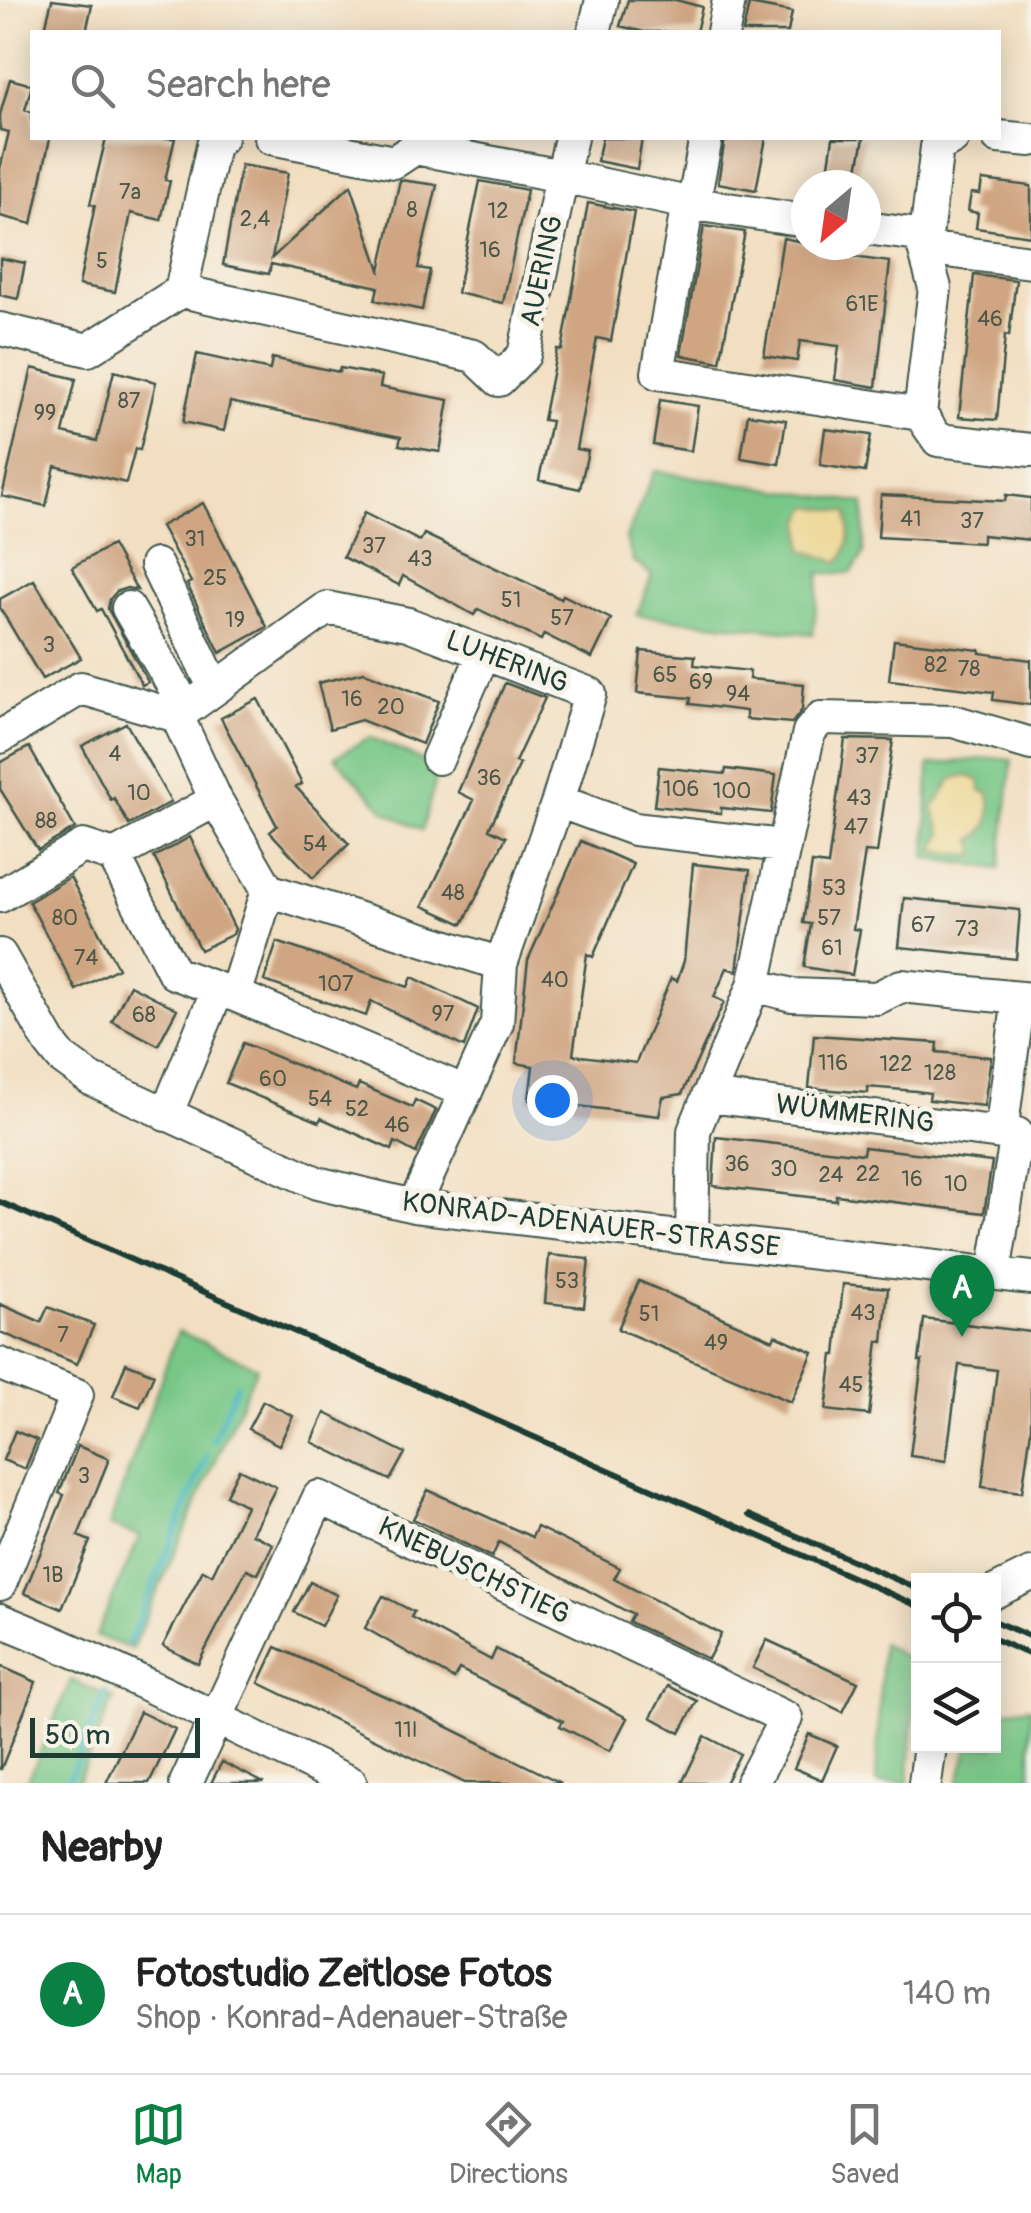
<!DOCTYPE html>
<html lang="en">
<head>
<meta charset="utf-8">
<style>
	:root { --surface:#fff; --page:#f2f2f2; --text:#222; --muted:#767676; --line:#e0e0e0; --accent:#0b8043 }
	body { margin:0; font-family:Pangolin,sans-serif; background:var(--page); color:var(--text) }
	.controls { position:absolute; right:30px; bottom:30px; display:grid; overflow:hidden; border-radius:0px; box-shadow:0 5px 25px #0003 }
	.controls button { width:90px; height:90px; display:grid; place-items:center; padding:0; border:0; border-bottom:2px solid var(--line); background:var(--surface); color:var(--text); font:50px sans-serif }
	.compass { position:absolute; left:791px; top:170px; width:90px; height:90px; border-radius:50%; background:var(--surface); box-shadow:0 5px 25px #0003; rotate:209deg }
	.scale { position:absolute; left:30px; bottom:25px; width:170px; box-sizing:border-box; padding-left:10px; border:5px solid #1f3d34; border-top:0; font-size:28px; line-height:35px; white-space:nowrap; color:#1f3d34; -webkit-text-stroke:8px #f7f3e8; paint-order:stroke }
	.you { position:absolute; left:552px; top:1100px; width:35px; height:35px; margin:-25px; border:8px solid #fff; border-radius:50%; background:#1a73e8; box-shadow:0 0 0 15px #1a73e833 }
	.badge { display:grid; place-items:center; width:65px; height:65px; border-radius:50%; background:var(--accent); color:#fff; font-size:32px; font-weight:700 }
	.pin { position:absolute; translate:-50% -82px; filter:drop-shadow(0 2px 5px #0008) }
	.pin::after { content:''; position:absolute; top:52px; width:35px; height:30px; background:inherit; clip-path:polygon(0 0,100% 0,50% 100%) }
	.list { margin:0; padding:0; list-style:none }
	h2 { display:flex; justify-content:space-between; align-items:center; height:130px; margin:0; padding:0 40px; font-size:42px }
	h2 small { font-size:32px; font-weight:400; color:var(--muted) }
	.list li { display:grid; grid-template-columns:65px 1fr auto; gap:30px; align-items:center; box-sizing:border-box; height:160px; padding:0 40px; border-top:2px solid var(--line) }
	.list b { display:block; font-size:38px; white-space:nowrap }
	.list p { margin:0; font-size:32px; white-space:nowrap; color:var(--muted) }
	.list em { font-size:32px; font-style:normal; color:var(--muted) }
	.icon { flex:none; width:55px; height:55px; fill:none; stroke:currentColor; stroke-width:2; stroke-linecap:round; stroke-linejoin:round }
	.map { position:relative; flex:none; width:1031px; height:1783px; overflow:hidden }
	.search { position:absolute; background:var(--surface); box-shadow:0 5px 25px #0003; left:30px; right:30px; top:30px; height:110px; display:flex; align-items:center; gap:25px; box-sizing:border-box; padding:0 35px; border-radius:0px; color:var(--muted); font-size:38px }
	.sheet { height:290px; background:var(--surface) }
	nav { display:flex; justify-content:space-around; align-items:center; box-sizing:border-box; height:140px; border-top:2px solid var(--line); background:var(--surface); font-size:28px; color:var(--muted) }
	nav a { display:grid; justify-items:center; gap:5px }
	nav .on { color:var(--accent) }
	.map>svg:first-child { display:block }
</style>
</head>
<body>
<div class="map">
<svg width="1031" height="1783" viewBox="0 0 1031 1783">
	<rect width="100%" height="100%" fill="#f7f3e8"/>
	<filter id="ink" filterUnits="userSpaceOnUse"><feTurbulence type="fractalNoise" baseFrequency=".01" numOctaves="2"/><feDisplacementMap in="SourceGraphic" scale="20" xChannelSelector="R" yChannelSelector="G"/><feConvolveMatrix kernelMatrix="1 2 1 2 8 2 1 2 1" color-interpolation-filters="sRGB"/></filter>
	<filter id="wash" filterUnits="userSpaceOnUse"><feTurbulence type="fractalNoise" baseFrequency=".0048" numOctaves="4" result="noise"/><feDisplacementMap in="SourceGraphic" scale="40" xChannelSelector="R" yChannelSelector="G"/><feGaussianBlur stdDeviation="2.25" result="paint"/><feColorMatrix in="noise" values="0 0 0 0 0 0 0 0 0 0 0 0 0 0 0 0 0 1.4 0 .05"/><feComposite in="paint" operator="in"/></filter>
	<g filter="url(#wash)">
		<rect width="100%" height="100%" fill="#f2dfc2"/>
		<path fill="#78c787" stroke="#4c825e" stroke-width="2.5" d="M655,471L864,503V554L851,573H820L813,634L637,615L652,575L633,561L626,538Z
			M370,737L439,768L422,830L386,812L335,757Z
			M991,758L1012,760L1000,869L926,858L929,765Z
			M178,1331L257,1367L132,1649L96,1636L140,1536L109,1526Z
			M882,1643L918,1666L908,1783H876Z
			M71,1680L114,1698L77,1783H27Z
			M1031,1707V1783H958L969,1746H994V1720L1008,1710Z"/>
		<path fill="#eeda9e" stroke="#868c69" stroke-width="2.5" d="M810,506L848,512C850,532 852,546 839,562L803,550L802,520Z
			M967,775L980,781L981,791L989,793C992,813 992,828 973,839L977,856L934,851L943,834L933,809L952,779Z"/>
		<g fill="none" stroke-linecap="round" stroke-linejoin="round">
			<path stroke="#47b7bd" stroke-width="6" d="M213,1441L237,1385
				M129,1644L207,1456
				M67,1783L106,1692"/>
		</g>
		<g id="blocks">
			<path fill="#cfa582" d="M52,0L92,5L86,32H44Z
				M628,0H676L702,7L696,32H644L620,26Z
				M749,4L792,12L788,32H743Z
				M10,79L32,85L25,110L32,112V138H50L32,224L0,216V169L9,132L0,130V115Z
				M106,138H175L165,180L170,181L161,220L131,213L115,292L79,285L95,205L90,204Z
				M602,138H642L637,169L597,161Z
				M725,138H766L756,190L718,183Z
				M833,138H864L855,185H826Z
				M241,165L288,173L272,258L351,185L380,270L400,180L437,185L418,268L430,270L422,310L375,300L378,287L271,264L269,274L223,265Z
				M982,180L1031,186V236L976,228L978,213L968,211L971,193L980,194Z
				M480,181L527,190L503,303L457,293Z
				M588,203L634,212L611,341L597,338L576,449L588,451L580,489L539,480L551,421L543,420L557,349L562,350Z
				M704,226L745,232L720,362L681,355Z
				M783,238L817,245L816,252L890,262L876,387L835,380L839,346L800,341L797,361L764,356Z
				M0,258L25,263L18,299L0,295Z
				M974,275L1016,280L1009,336L1005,335L997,420L959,417Z
				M197,354L270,370L272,358L339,372L340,368L382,376L380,387L449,400L440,452L399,445L401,437L230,402L224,431L183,422Z
				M32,368L76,379L63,433L97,441L114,371L156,382L140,450L135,449L126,483L55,466L46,506L2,496Z
				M660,400L698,406L691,451L653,445Z
				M748,414L786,420L779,464L741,458Z
				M825,429L871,435L865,472L820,465Z
				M881,495L1005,501L1006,495L1031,498V540L982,535V543L878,537Z
				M203,503L267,627L220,653L187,584L191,582L161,526Z
				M364,513L420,541L424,534L561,599L563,595L611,619L592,658L544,634L541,640L478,609L474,615L403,576L399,585L343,557Z
				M112,545L137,590L127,588L117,591L110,599L108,609L148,682L142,685L101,609L97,611L72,567Z
				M34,580L81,658L42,679L0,608V599Z
				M894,640L980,650V653L1031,660V705L993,700L994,692L889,680Z
				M641,651L695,656L694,665L750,671L749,679L804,684L802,710L792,723L746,719V711L690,704L691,698L637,693Z
				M364,672L439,701L422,744L361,720L330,729L318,683Z
				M505,683L545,698L515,762L520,764L489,829L506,837L463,924L423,906L474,800L458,792Z
				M258,699L302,784L296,787L349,844L313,878L270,832L277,826L221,718Z
				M126,723L171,802L129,825L114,798L111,800L82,746Z
				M845,739L893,740L877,853L865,852L853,929L860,930L852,975L804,967L811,924L803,923L812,863L828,865Z
				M29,747L75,828L38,850L0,789V763Z
				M659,767L725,774L726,769L776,775L771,813L721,808V813L654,806Z
				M190,837L235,929L233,934L200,950L154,857Z
				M581,841L633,864L593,957L587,954L573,1055L636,1063L671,978L677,981L684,961L693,864L750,870L737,971L727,968L714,997L724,1002L682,1094L663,1097L659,1116L529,1100L533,1066L516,1063L528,960Z
				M70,877L118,968L76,990L29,902Z
				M904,898L1020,910L1016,959L899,947Z
				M277,942L408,987L412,977L478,1009L464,1047L371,1001L366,1016L264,981Z
				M130,985L177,1009L158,1045L112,1021Z
				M814,1035L938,1043L937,1052L991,1057L984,1106L929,1100L930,1093L916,1091L868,1087V1093L809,1088Z
				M243,1043L356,1090L359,1084L412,1107L415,1100L436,1110L416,1153L395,1142L392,1150L321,1118L319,1122L226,1083Z
				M716,1137L863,1154L864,1147L992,1162L984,1213L836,1195V1200L713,1186Z
				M549,1255L589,1259L584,1307L545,1303Z
				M639,1281L773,1340L775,1335L813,1352L791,1402L618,1329Z
				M843,1284L888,1288L883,1342L878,1341L869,1415L826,1410L833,1355H836Z
				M0,1304L41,1322L48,1307L94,1325L77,1364L0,1332Z
				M924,1319L1031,1332V1430L1022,1492L982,1487L997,1370L959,1365L946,1461L910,1456L922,1361H919Z
				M126,1363L154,1374L140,1407L113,1396Z
				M263,1401L293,1416L279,1445L248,1429Z
				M325,1413L405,1453L390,1480L312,1442Z
				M15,1431L37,1440L25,1469L3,1460Z
				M78,1446L109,1459L78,1536L90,1541L62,1609L24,1593L64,1495L59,1493Z
				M239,1469L276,1487L252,1534L273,1544L258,1574L247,1569L198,1664L163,1646L203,1570L212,1575L246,1506L226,1495Z
				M428,1490L532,1537L537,1527L620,1568L614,1579L721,1634L708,1659L629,1622L633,1615L499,1542L492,1557L413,1519Z
				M310,1582L337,1595L321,1626L294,1612Z
				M383,1596L414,1612L411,1617L491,1660L496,1649L627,1718L610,1751L560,1726L563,1721L459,1669L454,1679L365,1628Z
				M767,1640L858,1682L843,1712L753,1668Z
				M276,1647L391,1699L561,1783H465L259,1683Z
				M0,1666L36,1682L1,1769H0Z
				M668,1686L697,1701L680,1733L651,1717Z
				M140,1712L175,1729L166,1748L149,1783H106Z
				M809,1734L837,1746L822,1780L794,1768Z
				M705,1736L740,1754L725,1783H682Z
				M222,1762L264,1783H211Z"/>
		</g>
	</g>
	<g filter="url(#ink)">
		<use href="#blocks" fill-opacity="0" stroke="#3f5549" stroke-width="2.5"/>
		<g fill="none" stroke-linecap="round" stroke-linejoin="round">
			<defs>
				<path id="minor" d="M594,32L602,0
					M723,32L729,0
					M998,137L1031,140
					M953,138L937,147L926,236L924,248L935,288L920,414L938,440L1031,450
					M565,164L571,138
					M562,176L688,203L806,221
					M697,185L706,138
					M688,203L658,373L920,414
					M866,228L926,236
					M924,248L1031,262
					M181,291L474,356L499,380L524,355L562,176L415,148L394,162L271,138
					M0,329L88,350L181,291L213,145L221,138
					M156,565L214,687
					M128,608L186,708
					M177,716L216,800L268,890L501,964
					M0,737L81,688L177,716L327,608L408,624L590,694L558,801L501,964L497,1023L414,1206
					M438,758L484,653
					M216,800L114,856L174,973L235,995L268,890
					M558,801L634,829L783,846
					M0,896L83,846L114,856
					M0,955L50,1043L62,1058L91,1079L317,1183L414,1206L1031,1278
					M754,985L792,995L877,998L901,986L1031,999
					M235,995L466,1092
					M708,1096L1001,1133L1019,998
					M166,1115L218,989
					M692,1237L694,1131L754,985L809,732L821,718L953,721L1031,744
					M994,1273L1017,1134L1001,1133
					M0,1364L77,1395L0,1584
					M994,1592L1031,1574
					M0,1620C120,1668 234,1728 351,1783
					M186,1783L319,1497L786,1718L752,1783
					M925,1783L930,1746"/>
			</defs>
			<use href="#minor" stroke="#3f5549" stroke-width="36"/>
			<use href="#minor" stroke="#fff" stroke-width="32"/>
			<path stroke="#1f3d34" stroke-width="6" d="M0,1202L918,1606
				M749,1515L918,1589
				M994,1621L1031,1637
				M994,1639L1031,1655"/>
		</g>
	</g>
	<g text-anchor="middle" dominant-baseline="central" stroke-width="10" stroke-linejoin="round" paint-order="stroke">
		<g font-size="22" fill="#4b5748">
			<text x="130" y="192">7a</text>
			<text x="412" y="210">8</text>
			<text x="498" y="211">12</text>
			<text x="255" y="219">2,4</text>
			<text x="490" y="250">16</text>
			<text x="102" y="261">5</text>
			<text x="862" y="304">61E</text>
			<text x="990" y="319">46</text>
			<text x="129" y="401">87</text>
			<text x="45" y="413">99</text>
			<text x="911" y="519">41</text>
			<text x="972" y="521">37</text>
			<text x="195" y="539">31</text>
			<text x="374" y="546">37</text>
			<text x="420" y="559">43</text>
			<text x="215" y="578">25</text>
			<text x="511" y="600">51</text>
			<text x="562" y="618">57</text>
			<text x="235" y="620">19</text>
			<text x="49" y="645">3</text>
			<text x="936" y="665">82</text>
			<text x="969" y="669">78</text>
			<text x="665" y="675">65</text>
			<text x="701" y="682">69</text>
			<text x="738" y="694">94</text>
			<text x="352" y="699">16</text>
			<text x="391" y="707">20</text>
			<text x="115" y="754">4</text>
			<text x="867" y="756">37</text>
			<text x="489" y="778">36</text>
			<text x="681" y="789">106</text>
			<text x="732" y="791">100</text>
			<text x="139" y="793">10</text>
			<text x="859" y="798">43</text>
			<text x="46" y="821">88</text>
			<text x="856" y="827">47</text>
			<text x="315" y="844">54</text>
			<text x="834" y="888">53</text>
			<text x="453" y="893">48</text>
			<text x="65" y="918">80</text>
			<text x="829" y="918">57</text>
			<text x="923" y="925">67</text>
			<text x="967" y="929">73</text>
			<text x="832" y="948">61</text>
			<text x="86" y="958">74</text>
			<text x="555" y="980">40</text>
			<text x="336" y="984">107</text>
			<text x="443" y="1014">97</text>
			<text x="144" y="1015">68</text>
			<text x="833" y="1063">116</text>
			<text x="896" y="1064">122</text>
			<text x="940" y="1073">128</text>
			<text x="273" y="1079">60</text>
			<text x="320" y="1099">54</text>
			<text x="357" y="1109">52</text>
			<text x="397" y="1125">46</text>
			<text x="737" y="1164">36</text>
			<text x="784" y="1169">30</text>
			<text x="868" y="1174">22</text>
			<text x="831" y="1175">24</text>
			<text x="912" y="1179">16</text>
			<text x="956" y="1184">10</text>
			<text x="567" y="1281">53</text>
			<text x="863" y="1313">43</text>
			<text x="649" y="1314">51</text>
			<text x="63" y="1335">7</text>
			<text x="716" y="1343">49</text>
			<text x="851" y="1385">45</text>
			<text x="84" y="1476">3</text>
			<text x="53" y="1575">1B</text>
			<text x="406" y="1730">11I</text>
		</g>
		<g font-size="28" fill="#1f3d34" stroke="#f7f3e8">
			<text transform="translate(542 271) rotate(-78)">AUERING</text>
			<text transform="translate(507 662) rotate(21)">LUHERING</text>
			<text transform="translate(855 1114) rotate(7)">WÜMMERING</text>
			<text transform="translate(591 1225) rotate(7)">KONRAD-ADENAUER-STRASSE</text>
			<text transform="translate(474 1571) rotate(26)">KNEBUSCHSTIEG</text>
		</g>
	</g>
</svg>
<div class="controls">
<button><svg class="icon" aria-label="locate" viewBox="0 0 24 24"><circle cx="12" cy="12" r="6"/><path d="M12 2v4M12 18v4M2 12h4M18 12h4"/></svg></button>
<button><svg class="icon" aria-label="layers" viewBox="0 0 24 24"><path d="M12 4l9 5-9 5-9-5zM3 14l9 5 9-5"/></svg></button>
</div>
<svg class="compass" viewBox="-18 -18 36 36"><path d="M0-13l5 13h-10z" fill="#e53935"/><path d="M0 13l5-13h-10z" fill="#767676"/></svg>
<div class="scale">50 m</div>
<div class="you"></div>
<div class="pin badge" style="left:962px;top:1337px">A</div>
<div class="search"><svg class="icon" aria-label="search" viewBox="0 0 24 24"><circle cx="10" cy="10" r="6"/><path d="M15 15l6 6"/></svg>Search here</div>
</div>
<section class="sheet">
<h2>Nearby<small></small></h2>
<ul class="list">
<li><span class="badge">A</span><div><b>Fotostudio Zeitlose Fotos</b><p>Shop · Konrad-Adenauer-Straße</p></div><em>140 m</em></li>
</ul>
</section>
<nav>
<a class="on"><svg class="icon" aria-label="map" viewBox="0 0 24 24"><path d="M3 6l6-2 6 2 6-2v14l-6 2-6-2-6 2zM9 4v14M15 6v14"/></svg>Map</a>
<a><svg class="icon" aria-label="directions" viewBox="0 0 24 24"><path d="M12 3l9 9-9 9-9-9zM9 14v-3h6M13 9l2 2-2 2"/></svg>Directions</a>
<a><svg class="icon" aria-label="saved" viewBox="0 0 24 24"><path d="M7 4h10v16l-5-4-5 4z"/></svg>Saved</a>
</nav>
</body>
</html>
